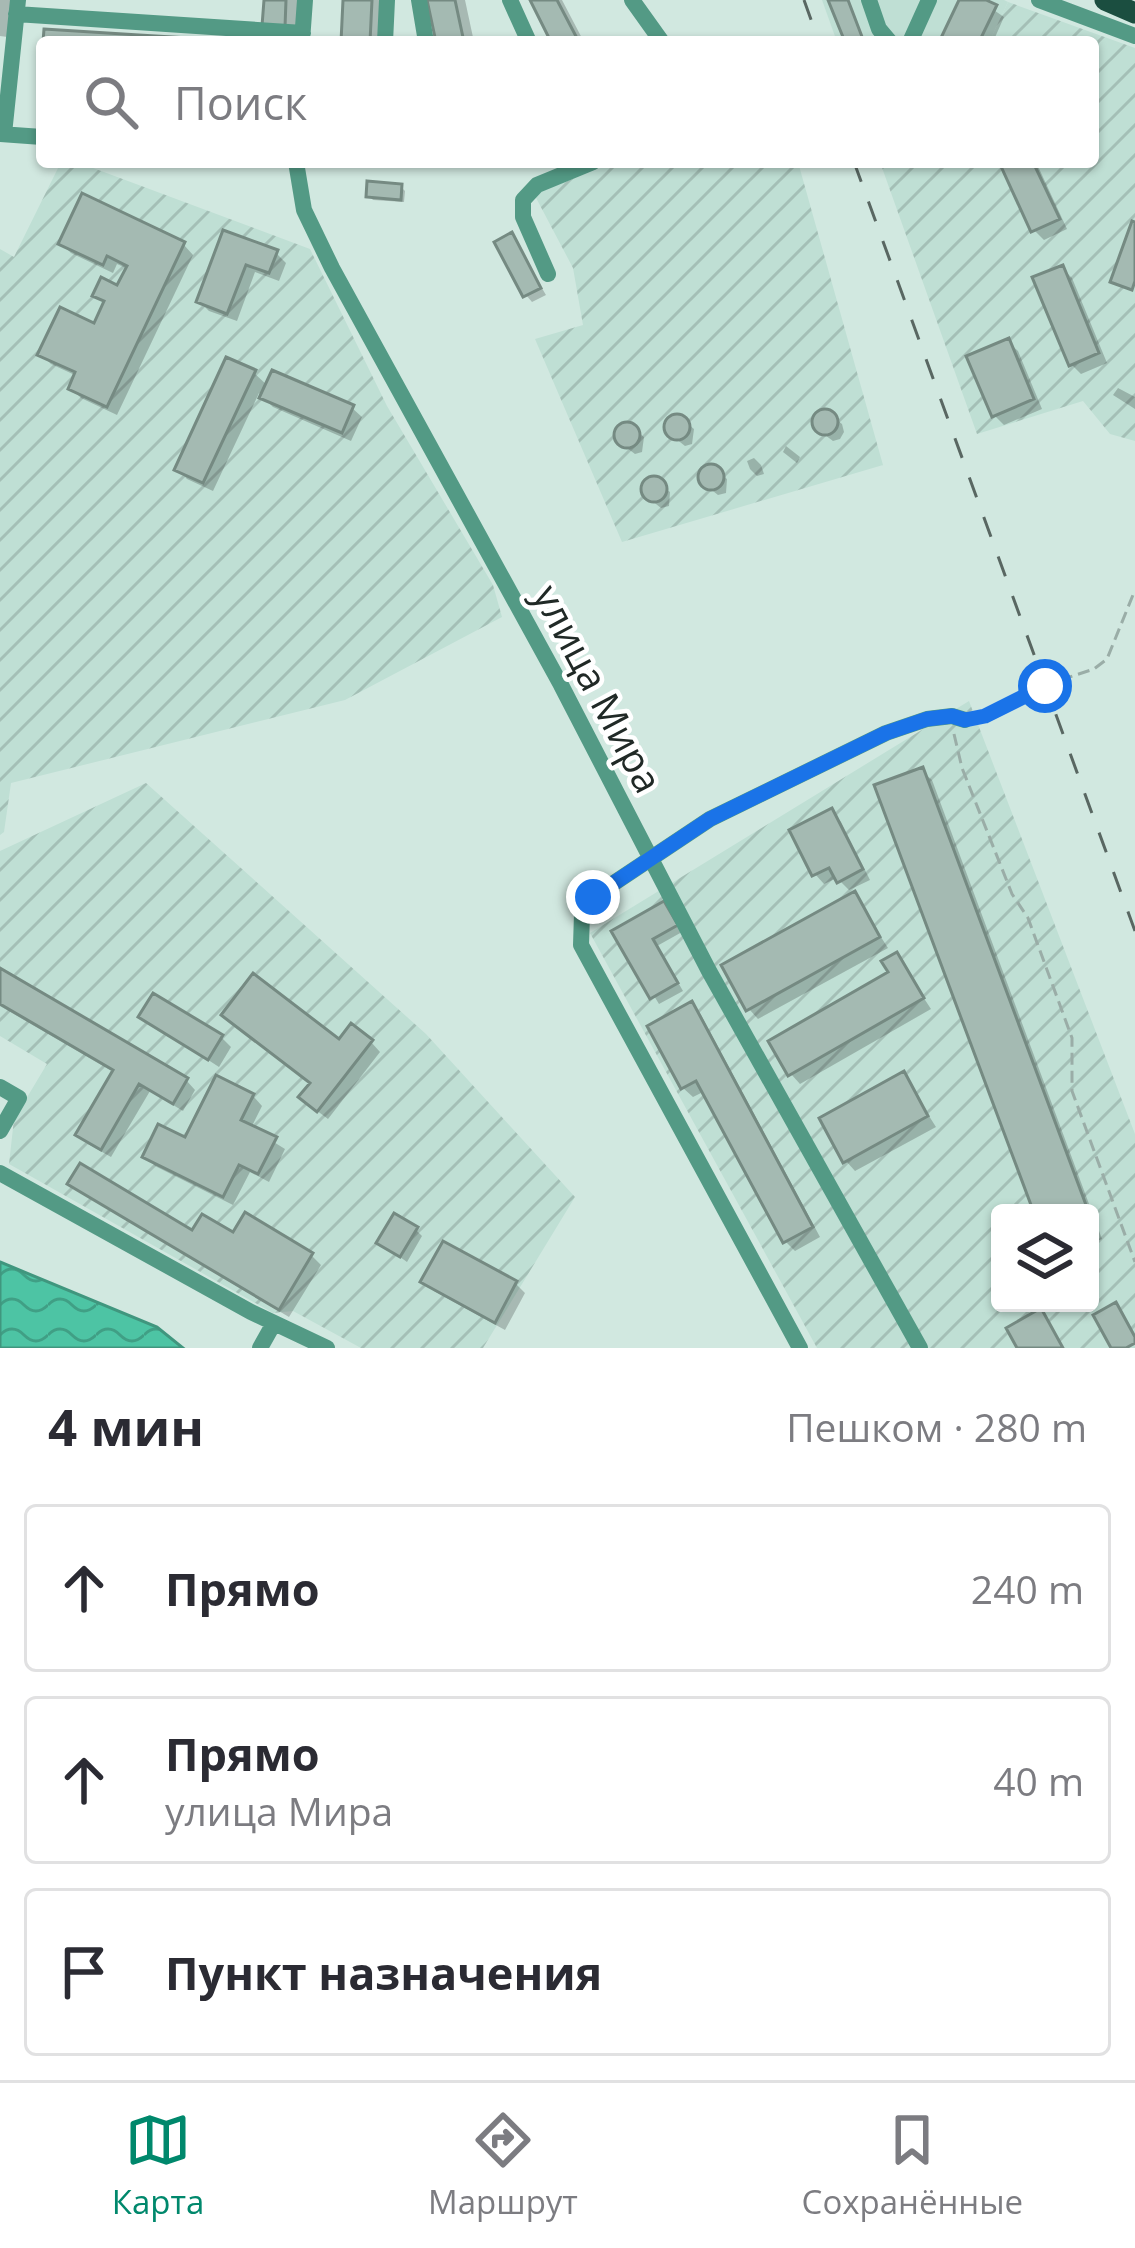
<!DOCTYPE html>
<html lang="ru">
<head>
<meta charset="utf-8">
<style>
	:root { --surface:#fff; --page:#f2f2f3; --text:#2b2b33; --muted:#7c7c81; --line:#e1e1e2; --accent:#00886c }
	body { margin:0; font-family:"Open Sans",sans-serif; background:var(--page); color:var(--text) }
	.controls { position:absolute; right:36px; bottom:36px; display:grid; overflow:hidden; border-radius:12px; box-shadow:0 3px 9px #0004 }
	.controls button { width:108px; height:108px; display:grid; place-items:center; padding:0; border:0; border-bottom:3px solid var(--line); background:var(--surface); color:var(--text); font:60px sans-serif }
	.stop { position:absolute; width:36px; height:36px; margin:-27px; border:9px solid #1a73e8; border-radius:50%; background:#fff }
	.stop.end { background:#1a73e8; border-color:#fff; box-shadow:0 3px 12px #0008 }
	.list { margin:0; padding:0; list-style:none }
	h2 { display:flex; justify-content:space-between; align-items:center; height:156px; margin:0; padding:0 48px; font-size:51px }
	h2 small { font-size:39px; font-weight:400; color:var(--muted) }
	.list li { display:grid; grid-template-columns:78px 1fr auto; gap:36px; align-items:center; box-sizing:border-box; height:168px; margin:0 24px 24px; padding:0 24px; border:3px solid var(--line); border-radius:12px }
	.list b { display:block; font-size:45px; white-space:nowrap }
	.list p { margin:0; font-size:39px; white-space:nowrap; color:var(--muted) }
	.list em { font-size:39px; font-style:normal; color:var(--muted) }
	.icon { flex:none; width:66px; height:66px; fill:none; stroke:currentColor; stroke-width:2; stroke-linecap:round; stroke-linejoin:round }
	.map { position:relative; flex:none; width:1135px; height:1348px; overflow:hidden }
	.search { position:absolute; background:var(--surface); box-shadow:0 3px 9px #0004; left:36px; right:36px; top:36px; height:132px; display:flex; align-items:center; gap:30px; box-sizing:border-box; padding:0 42px; border-radius:12px; color:var(--muted); font-size:45px }
	.sheet { height:732px; background:var(--surface) }
	nav { display:flex; justify-content:space-around; align-items:center; box-sizing:border-box; height:168px; border-top:3px solid var(--line); background:var(--surface); font-size:33px; color:var(--muted) }
	nav a { display:grid; justify-items:center; gap:6px }
	nav .on { color:var(--accent) }
	.map>svg:first-child { display:block }
</style>
</head>
<body>
<div class="map">
<svg width="1135" height="1348" viewBox="0 0 1135 1348">
	<defs>
		<pattern id="industrial-furrows" width="10" height="10" patternUnits="userSpaceOnUse" patternTransform="scale(3)"><rect width="10" height="10" fill="#bfdfd4"/><path d="M-1 1l2-2M0 10L10 0M9 11l2-2" fill="none" stroke="#a4bfb6"/></pattern>
		<pattern id="water-waves" width="16" height="10" patternUnits="userSpaceOnUse" patternTransform="scale(3)"><rect width="16" height="10" fill="#4dc4a4"/><path d="M0 5q4-4 8 0t8 0" fill="none" stroke="#409f85"/></pattern>
	</defs>
	<rect width="100%" height="100%" fill="#d1e8e0"/>
	<path fill="#bfdfd4" d="M822,0H1004L1008,2L989,42H837Z"/>
	<path fill="url(#industrial-furrows)" fill-rule="evenodd" d="M1008,2L1135,48V441L1110,434L1083,401L977,434L880,162H1093V42H989Z
		M61,162H77L310,249L387,406L493,585L502,617L345,700L11,783L4,832L0,835V249L14,257Z
		M616,162H798L883,465L622,542L535,339L583,325L573,268L534,194Z
		M969,701L1135,1134V1348H817L590,933ZM1000,1213H1090V1303H1000Z
		M146,783L426,1034L575,1197L483,1348H361L293,1311L273,1313L9,1164L14,1119L47,1064L0,1036V851Z"/>
	<path fill="url(#water-waves)" stroke="#40967e" stroke-width="3" d="M0,1262L157,1327L183,1348H0Z"/>
	<path fill="#0003" d="M0,0H18L15,38L0,36Z
		M267,0H301L299,41L280,40L265,25Z
		M347,0H387L385,42H344Z
		M430,0H465L474,42H440Z
		M533,0H562L584,42H555Z
		M962,0H979L1004,17L993,42H942Z
		M1002,162H1036L1067,229L1044,240L1034,230Z
		M401,187L405,191L404,202L373,200L369,196Z
		M225,233L276,253L286,263L279,281L255,272L237,321L209,311L199,301Z
		M511,236L546,295L532,302L526,295Z
		M61,243L184,245L193,255L117,415L81,398L71,388L77,376L51,364L41,354L95,327L106,305L96,295L119,289L128,269L117,264L113,273L71,253Z
		M1062,268L1072,278L1107,363L1081,374L1071,364Z
		M1008,342L1018,351L1042,409L1004,425L994,415Z
		M254,373L268,386L352,408L362,417L351,441L273,407L259,393L213,491L187,479L178,469Z
		M1118,388L1135,397V409L1113,395Z
		M826,412L842,424L844,432L840,439L833,441L817,429L815,421Z
		M679,417L694,429L692,444L685,446L670,434L668,426Z
		M628,425L644,437L642,452L635,454L619,442L617,434Z
		M786,446L800,457L797,463L783,452Z
		M754,458L761,465L764,474L757,476L750,469L747,461Z
		M712,467L727,479L726,493L718,495L703,483L701,475Z
		M655,480L670,492L669,506L661,508L646,496L644,488Z
		M922,771L932,780L1102,1239L1090,1244V1213H1037L878,787Z
		M832,812L841,822L870,880L849,890L837,878L824,884L815,874Z
		M854,895L888,948L758,1019L749,1009Z
		M664,904L682,932L657,946L683,991L659,1004L615,932Z
		M896,956L931,1009L800,1084L791,1074L892,973Z
		M0,972L186,1080L195,1090L183,1111L150,1091L111,1157L88,1144L79,1135L115,1073L0,1006Z
		M692,1005L701,1015L820,1237L795,1251L785,1241L705,1091L693,1097L683,1088Z
		M142,1017L221,1037L231,1047L219,1067Z
		M371,1042L380,1052L328,1119L312,1107L339,1044Z
		M903,1075L936,1127L855,1171L846,1161Z
		M253,1096L262,1106L251,1128L285,1149L269,1182L250,1172L233,1205L155,1166L146,1156L187,1141Z
		M71,1183L193,1234L234,1236L311,1255L321,1265L289,1317L81,1193Z
		M416,1230L422,1236L407,1262L379,1242Z
		M444,1245L516,1284L525,1293L505,1330L434,1291L424,1282Z"/>
	<path fill="#a4bab2" stroke="#758a82" stroke-width="3" d="M264,0H286L285,27L262,26Z
		M343,0H372L370,42H341Z
		M427,0H455L464,42H436Z
		M530,0H557L579,42H551Z
		M828,0H848L864,42H845Z
		M959,0H986L997,5L979,42H939Z
		M44,29L139,35L256,42H43Z
		M999,162H1033L1060,219L1031,232Z
		M367,181L402,184L401,200L366,197Z
		M82,193L185,242L107,407L68,389L75,372L37,355L60,307L94,323L104,301L92,296L101,277L117,285L127,266L107,256L103,265L58,244Z
		M1132,221L1135,222V281L1132,290L1110,282Z
		M223,230L278,250L269,273L246,265L227,314L196,302Z
		M512,232L541,288L523,297L494,242Z
		M1063,265L1099,353L1069,366L1032,277Z
		M1009,338L1034,399L992,417L966,356Z
		M226,357L256,370L203,483L174,470Z
		M272,370L354,405L342,433L259,398Z
		M812 422a13 13 0 1 1 26 0a13 13 0 1 1-26 0Z
		M664 427a13 13 0 1 1 26 0a13 13 0 1 1-26 0Z
		M614 435a13 13 0 1 1 26 0a13 13 0 1 1-26 0Z
		M698 477a13 13 0 1 1 26 0a13 13 0 1 1-26 0Z
		M641 489a13 13 0 1 1 26 0a13 13 0 1 1-26 0Z
		M923,767L1089,1213H1034L874,785Z
		M832,808L863,869L837,883L829,868L812,876L789,830Z
		M855,891L880,937L746,1011L721,965Z
		M664,901L678,925L653,939L678,983L650,999L611,931Z
		M897,952L924,998L788,1076L768,1041L888,972L881,961Z
		M0,968L188,1078L173,1104L139,1084L101,1150L75,1135L113,1070L0,1004Z
		M253,973L339,1039L351,1023L373,1040L317,1112L298,1097L310,1083L221,1015Z
		M153,993L223,1035L208,1060L138,1017Z
		M692,1001L813,1227L783,1243L696,1081L681,1089L647,1026Z
		M904,1071L928,1116L843,1163L819,1118Z
		M216,1075L254,1094L241,1120L277,1137L258,1174L239,1165L223,1197L142,1157L158,1124L185,1137Z
		M80,1163L192,1230L202,1214L233,1232L245,1212L313,1253L279,1310L67,1184Z
		M394,1213L418,1227L400,1257L376,1243Z
		M443,1241L517,1281L495,1323L420,1282Z
		M1116,1302L1135,1337V1343L1126,1348H1111L1093,1315Z
		M1041,1308L1063,1348H1017L1006,1328Z"/>
	<g fill="none" stroke-linecap="round" stroke-linejoin="round">
		<path stroke="#9aada7" stroke-width="3" stroke-dasharray="12 6" stroke-linecap="butt" d="M979,717L1054,682L1094,669L1107,659L1135,590
			M954,734L962,768L1012,894L1028,918L1072,1038V1091L1135,1262"/>
		<path stroke="#539a85" stroke-width="16" d="M419,0L426,42
			M510,0L529,42
			M632,0L662,42
			M869,0L879,29L890,42
			M1039,0L1135,36
			M16,14L303,33
			M302,41L305,0
			M385,42L387,0
			M910,42L929,0
			M0,134L42,137
			M4,134L18,0
			M296,162L304,210L332,268L561,685L709,971L920,1348
			M548,274L523,217V200L537,185L593,162
			M0,1087L19,1098L0,1131
			M0,1173L251,1312L327,1348
			M260,1348L274,1323
			M800,1348L581,945L582,914L593,897L710,819L886,733L927,719L952,716L965,720"/>
		<path stroke="#1b4e40" stroke-width="21" d="M1105,0L1135,13"/>
		<path stroke="#596762" stroke-width="3" stroke-dasharray="21 21" stroke-linecap="butt" d="M804,0L819,42
			M854,162L1135,931"/>
	</g>
	<g fill="none" stroke-linecap="round" stroke-linejoin="round">
		<path stroke="#1a73e8" stroke-width="15" d="M593,897L710,819L886,733L927,719L952,716L965,720L985,716L1045,686"/>
	</g>
	<g text-anchor="middle" dominant-baseline="central" stroke-width="9" stroke-linejoin="round" paint-order="stroke">
		<g font-size="39" fill="#202926" stroke="#fff">
			<text transform="translate(599 688) rotate(62)">улица Мира</text>
		</g>
	</g>
</svg>
<div class="controls">
<button><svg class="icon" aria-label="layers" viewBox="0 0 24 24"><path d="M12 4l9 5-9 5-9-5zM3 14l9 5 9-5"/></svg></button>
</div>
<div class="stop" style="left:1045px;top:686px"></div>
<div class="stop end" style="left:593px;top:897px"></div>
<div class="search"><svg class="icon" aria-label="search" viewBox="0 0 24 24"><circle cx="10" cy="10" r="6"/><path d="M15 15l6 6"/></svg>Поиск</div>
</div>
<section class="sheet">
<h2>4 мин<small>Пешком · 280 m</small></h2>
<ul class="list">
<li><svg class="icon" aria-label="ahead" viewBox="0 0 24 24"><path d="M12 20V5M6 11l6-6 6 6"/></svg><div><b>Прямо</b></div><em>240 m</em></li>
<li><svg class="icon" aria-label="ahead" viewBox="0 0 24 24"><path d="M12 20V5M6 11l6-6 6 6"/></svg><div><b>Прямо</b><p>улица Мира</p></div><em>40 m</em></li>
<li><svg class="icon" aria-label="arrive" viewBox="0 0 24 24"><path d="M6 21V4h12l-3 4 3 4H6"/></svg><div><b>Пункт назначения</b></div></li>
</ul>
</section>
<nav>
<a class="on"><svg class="icon" aria-label="map" viewBox="0 0 24 24"><path d="M3 6l6-2 6 2 6-2v14l-6 2-6-2-6 2zM9 4v14M15 6v14"/></svg>Карта</a>
<a><svg class="icon" aria-label="directions" viewBox="0 0 24 24"><path d="M12 3l9 9-9 9-9-9zM9 14v-3h6M13 9l2 2-2 2"/></svg>Маршрут</a>
<a><svg class="icon" aria-label="saved" viewBox="0 0 24 24"><path d="M7 4h10v16l-5-4-5 4z"/></svg>Сохранённые</a>
</nav>
</body>
</html>
